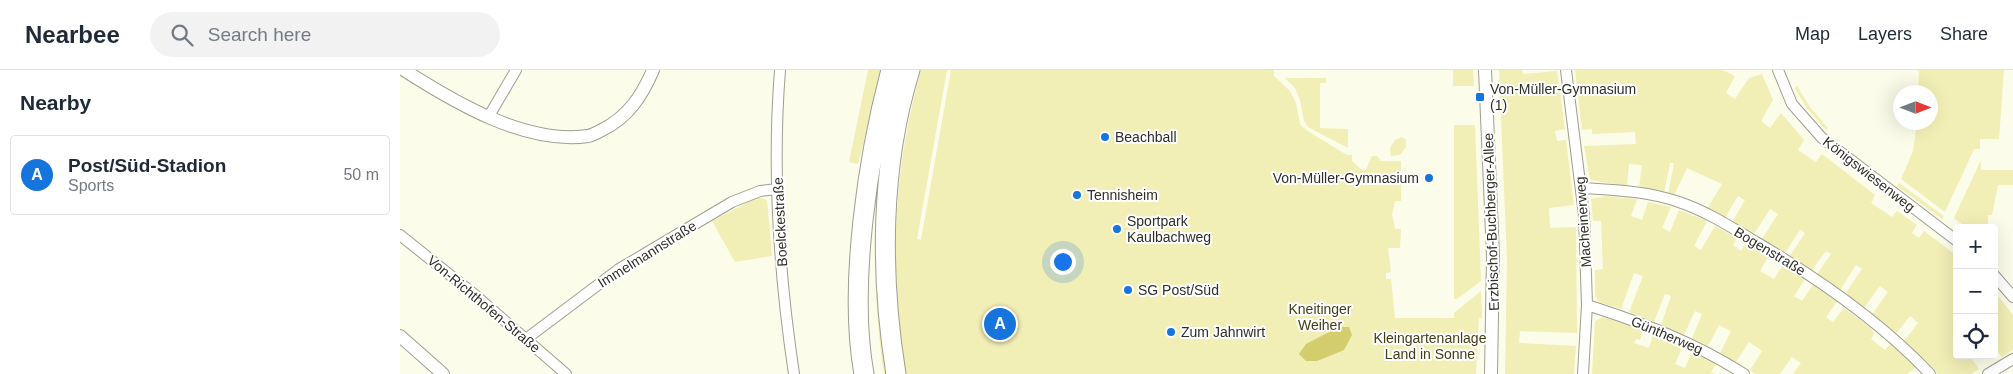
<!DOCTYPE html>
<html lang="en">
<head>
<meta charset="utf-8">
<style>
	:root { --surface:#fff; --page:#f2f2f3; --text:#1f2937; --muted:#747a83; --line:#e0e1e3; --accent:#1674dd }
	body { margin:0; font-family:Arial,sans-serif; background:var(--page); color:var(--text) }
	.controls { position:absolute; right:15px; bottom:15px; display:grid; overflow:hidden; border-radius:5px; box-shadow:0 5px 20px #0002 }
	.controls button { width:45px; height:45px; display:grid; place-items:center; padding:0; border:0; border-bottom:1px solid var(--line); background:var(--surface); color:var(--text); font:25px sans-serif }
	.compass { position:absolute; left:1493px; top:15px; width:45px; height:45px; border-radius:50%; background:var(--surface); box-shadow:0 5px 20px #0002; rotate:90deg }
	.you { position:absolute; left:662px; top:191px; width:18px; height:18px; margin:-12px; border:4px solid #fff; border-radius:50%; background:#1a73e8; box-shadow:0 0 0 8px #1a73e833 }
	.badge { display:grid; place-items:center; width:32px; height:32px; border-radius:50%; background:var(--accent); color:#fff; font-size:16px; font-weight:700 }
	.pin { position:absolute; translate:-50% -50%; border:2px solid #fff; box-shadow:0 1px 5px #0006 }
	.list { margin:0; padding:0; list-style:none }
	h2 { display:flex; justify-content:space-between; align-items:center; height:65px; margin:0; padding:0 20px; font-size:21px }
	h2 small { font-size:16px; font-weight:400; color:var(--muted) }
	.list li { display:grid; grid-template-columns:32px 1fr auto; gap:15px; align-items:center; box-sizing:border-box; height:80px; margin:0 10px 10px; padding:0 10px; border:1px solid var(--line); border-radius:5px }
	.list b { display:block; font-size:19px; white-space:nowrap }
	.list p { margin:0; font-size:16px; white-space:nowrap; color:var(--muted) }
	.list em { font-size:16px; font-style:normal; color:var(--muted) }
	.icon { flex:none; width:28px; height:28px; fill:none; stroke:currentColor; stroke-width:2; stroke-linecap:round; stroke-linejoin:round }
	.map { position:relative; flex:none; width:1613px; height:304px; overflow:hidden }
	header { display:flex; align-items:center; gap:30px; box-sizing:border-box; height:70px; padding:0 25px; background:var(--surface); border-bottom:1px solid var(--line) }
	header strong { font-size:24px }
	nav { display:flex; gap:28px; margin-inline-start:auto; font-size:18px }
	.search { width:350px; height:45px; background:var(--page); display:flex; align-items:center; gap:12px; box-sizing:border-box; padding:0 18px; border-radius:28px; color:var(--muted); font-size:19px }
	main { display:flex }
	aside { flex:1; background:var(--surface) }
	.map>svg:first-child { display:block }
</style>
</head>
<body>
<header>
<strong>Nearbee</strong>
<div class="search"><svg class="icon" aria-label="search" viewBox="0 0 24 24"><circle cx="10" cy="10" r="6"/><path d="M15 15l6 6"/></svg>Search here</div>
<nav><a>Map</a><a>Layers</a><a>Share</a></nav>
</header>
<main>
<aside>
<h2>Nearby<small></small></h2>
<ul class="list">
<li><span class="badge">A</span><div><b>Post/Süd-Stadion</b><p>Sports</p></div><em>50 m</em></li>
</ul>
</aside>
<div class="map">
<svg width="1613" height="304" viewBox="0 0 1613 304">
	<rect width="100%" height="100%" fill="#fcfcea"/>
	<path fill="#f1eeb6" d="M468,0H482L458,94L449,92Z
		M521,0H547L517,169L521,170L551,0H874V6L890,21L896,33L900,54L906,60L947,85H952V91L962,100H966L972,86H977L981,91H1001V131H995L992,144L995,159H1001L1000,178H988L991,202L986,203V209H991L995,248H1054V243L1081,221L1082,248H1079L1076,304H505C489,201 493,100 521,0Z
		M1053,0H1073L1074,16H1053Z
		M1099,0H1122L1123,4L1157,1L1165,59L1155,61L1157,71L1166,70L1174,135L1149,138L1150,158L1176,157L1177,263L1120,261L1119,273L1176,276L1174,304H1105L1107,190Z
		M1175,0H1322L1335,6L1326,23L1335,29L1349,8L1362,4L1373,30L1361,51L1370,58L1381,43L1404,70L1398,80L1416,92L1422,84L1475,125L1471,133L1492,147L1497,141L1517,155L1512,163L1519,168L1524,161L1557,186L1555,193L1557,194V285H1569L1579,299L1571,304H1538L1504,271L1518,253L1510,246L1496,264L1472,244L1488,222L1480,216L1464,238L1445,224L1462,199L1456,195L1440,220L1417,204L1431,184L1426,181L1412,200L1390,186L1405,163L1400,160L1385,183L1362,169L1378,144L1370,139L1354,164L1332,152L1345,130L1338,126L1325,148L1307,139L1322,114L1287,98L1274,126L1268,124L1274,93H1270L1264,123L1239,118L1242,95L1229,94L1227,116L1190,110L1184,76L1236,74L1235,62L1192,64V59L1182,60Z
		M1516,0H1604L1599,69H1580V79H1574L1545,142L1501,109L1513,81L1517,53L1530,52V22H1518L1519,1Z
		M885,8H926V13H920V58L948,59V78L908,57L904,51L900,30L895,18Z
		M1397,16L1410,37L1428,58L1426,60L1406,37L1395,18Z
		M1054,55H1075L1081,211L1057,229H1054Z
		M1002,67L1006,70V77L1000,85L991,86L990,78L995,70Z
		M1581,90V100H1613V115H1598L1592,145H1588V155H1585V158H1567L1554,148Z
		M478,95L484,97L488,304H484C473,234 474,166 478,95Z
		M1499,113L1544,146L1542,149L1497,116Z
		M1205,126L1237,129L1231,146L1242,150L1248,132L1271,137L1262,158L1270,162L1279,140L1307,151L1294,176L1301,180L1315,156L1337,168L1333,175L1341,181L1346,172L1369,186L1360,201L1374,209L1383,195L1405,209L1394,226L1402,231L1413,215L1437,232L1426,247L1433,252L1444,238L1472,259L1474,264L1471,269L1485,280L1490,274L1516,297L1507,304H1393L1401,293L1392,287L1380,304H1355L1350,300L1362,281L1349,272L1336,292L1320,283L1331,261L1319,255L1308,276L1292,268L1302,244L1295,241L1284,265L1261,255L1271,226L1265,224L1254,252L1229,242L1243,206L1234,203L1221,239L1199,232L1195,226V200L1203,199L1201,151H1193L1191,129Z
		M358,127L367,130L372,186L335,192L312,151Z
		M1599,227L1613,245V280L1602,287L1594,277V231Z
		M1203,247L1243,260L1240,270L1236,269L1234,273L1249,278L1253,264L1283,276L1275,294L1285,298L1292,281L1316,294L1311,302L1314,304H1192L1195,251Z"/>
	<path fill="#d3cd6d" d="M939,257H949L952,265L944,280L917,291H906L899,284L906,274Z"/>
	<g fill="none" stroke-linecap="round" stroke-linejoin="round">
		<defs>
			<path id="minor" d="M380,0C372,101 379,204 394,304
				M1166,0L1184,145L1187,235L1183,304
				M1378,0L1392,34L1422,68L1557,171
				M89,46L116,0
				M1182,118C1215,120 1247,121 1279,132C1306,141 1331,157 1356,172C1419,209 1480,251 1530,304
				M0,165L75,225L166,304
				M1594,205L1613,227
				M1187,235C1243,253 1294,272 1344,304
				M126,269L219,199L332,132L360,121L377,119
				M1588,304L1613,289"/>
			<path id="tertiary" d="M4,0C54,32 126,75 188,66C193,65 198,62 202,60C228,47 242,26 253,0
				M1085,0L1093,186L1091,304
				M0,266L43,304"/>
			<path id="motorway" d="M464,304C448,216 468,86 491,0
				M496,304C480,205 480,97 510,0"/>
		</defs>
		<use href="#minor" stroke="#9f9e8f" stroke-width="12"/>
		<use href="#tertiary" stroke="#9f9e8f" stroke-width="14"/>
		<use href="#motorway" stroke="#9f9e8f" stroke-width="21"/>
		<use href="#minor" stroke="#fff" stroke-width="10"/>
		<use href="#tertiary" stroke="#fff" stroke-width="12"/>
		<use href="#motorway" stroke="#fff" stroke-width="19"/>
	</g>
	<g fill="#1674dd" stroke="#fff" stroke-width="2">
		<rect x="1075" y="22" width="10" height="10" rx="2.5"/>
		<circle cx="705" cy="67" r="5"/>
		<circle cx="1029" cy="108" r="5"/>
		<circle cx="677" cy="125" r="5"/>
		<circle cx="717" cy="159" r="5"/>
		<circle cx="728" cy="220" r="5"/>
		<circle cx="771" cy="262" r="5"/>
	</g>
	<g text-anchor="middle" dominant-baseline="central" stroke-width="4" stroke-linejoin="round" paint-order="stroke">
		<g font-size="14" fill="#2e2e27" stroke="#fff" text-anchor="start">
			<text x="1090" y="19">Von-Müller-Gymnasium<tspan x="1090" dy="16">(1)</tspan></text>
			<text x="715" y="67">Beachball</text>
			<text x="1019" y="108" text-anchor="end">Von-Müller-Gymnasium</text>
			<text x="687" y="125">Tennisheim</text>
			<text x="727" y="151">Sportpark<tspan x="727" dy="16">Kaulbachweg</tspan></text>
			<text x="738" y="220">SG Post/Süd</text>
			<text x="781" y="262">Zum Jahnwirt</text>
		</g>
		<g font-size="14" fill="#2e2e27" stroke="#fff">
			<text transform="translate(1469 104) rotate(38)">Königswiesenweg</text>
			<text transform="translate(380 152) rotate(-93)">Boelckestraße</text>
			<text transform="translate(1091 152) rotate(-92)">Erzbischof-Buchberger-Allee</text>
			<text transform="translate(1183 152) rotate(-94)">Macheinerweg</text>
			<text transform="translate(1370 181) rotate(31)">Bogenstraße</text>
			<text transform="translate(247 184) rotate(-32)">Immelmannstraße</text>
			<text transform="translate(84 234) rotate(40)">Von-Richthofen-Straße</text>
			<text transform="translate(1267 265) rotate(23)">Güntherweg</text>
		</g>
		<g font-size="14" fill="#413f16" stroke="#fff">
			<text x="920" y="239">Kneitinger<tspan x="920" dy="16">Weiher</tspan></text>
			<text x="1030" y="268">Kleingartenanlage<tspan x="1030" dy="16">Land in Sonne</tspan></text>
		</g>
	</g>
</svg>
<div class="controls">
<button>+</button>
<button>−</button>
<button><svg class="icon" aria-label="locate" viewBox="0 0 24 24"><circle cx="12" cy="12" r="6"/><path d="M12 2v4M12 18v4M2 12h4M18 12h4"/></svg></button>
</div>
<svg class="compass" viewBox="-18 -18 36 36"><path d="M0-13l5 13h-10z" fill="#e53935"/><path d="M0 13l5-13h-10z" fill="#747a83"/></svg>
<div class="you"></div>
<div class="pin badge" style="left:600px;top:254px">A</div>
</div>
</main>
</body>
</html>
